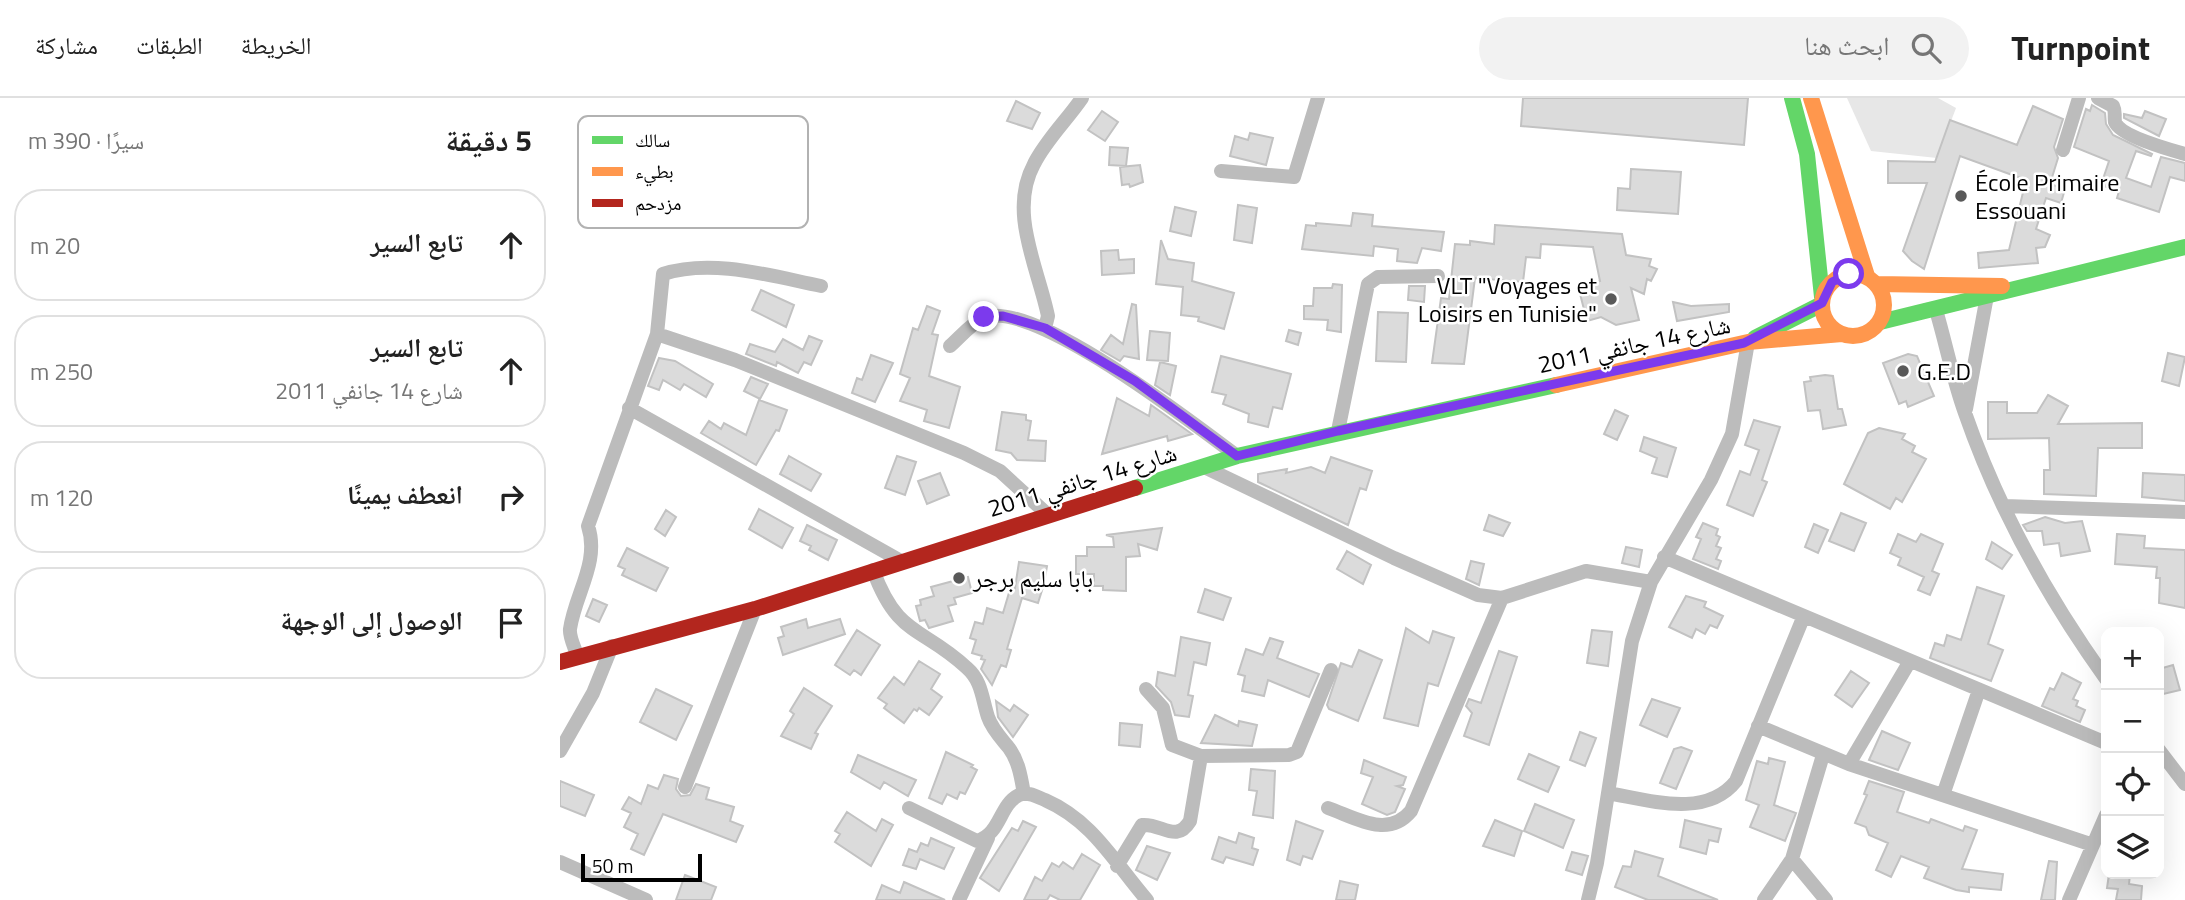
<!DOCTYPE html>
<html lang="ar">
<head>
<meta charset="utf-8">
<style>
	:root { --surface:#fff; --page:#f2f2f2; --text:#222; --muted:#767676; --line:#e0e0e0 }
	body { margin:0; font-family:"Titillium Web","Noto Naskh Arabic",sans-serif; background:var(--page); color:var(--text); direction:rtl }
	.controls { position:absolute; right:21px; bottom:21px; display:grid; overflow:hidden; border-radius:14px; box-shadow:0 7px 28px #0002 }
	.controls button { width:63px; height:63px; display:grid; place-items:center; padding:0; border:0; border-bottom:2px solid var(--line); background:var(--surface); color:var(--text); font:35px sans-serif }
	.scale { position:absolute; left:21px; bottom:18px; width:121px; box-sizing:border-box; padding-left:7px; border:4px solid #000; border-top:0; font-size:19px; line-height:24px; white-space:nowrap; color:#000; -webkit-text-stroke:5px #fff; paint-order:stroke }
	.stop { position:absolute; width:21px; height:21px; margin:-16px; border:5px solid #7c3aed; border-radius:50%; background:#fff }
	.stop.end { background:#7c3aed; border-color:#fff; box-shadow:0 2px 7px #0008 }
	.list { margin:0; padding:0; list-style:none }
	h2 { display:flex; justify-content:space-between; align-items:center; height:91px; margin:0; padding:0 28px; font-size:30px }
	h2 small { font-size:23px; font-weight:400; color:var(--muted) }
	.list li { display:grid; grid-template-columns:46px 1fr auto; gap:21px; align-items:center; box-sizing:border-box; height:112px; margin:0 14px 14px; padding:0 14px; border:2px solid var(--line); border-radius:28px }
	.list b { display:block; font-size:26px; white-space:nowrap }
	.list p { margin:0; font-size:23px; white-space:nowrap; color:var(--muted) }
	.list em { font-size:23px; font-style:normal; color:var(--muted) }
	.icon { flex:none; width:38px; height:38px; fill:none; stroke:currentColor; stroke-width:2; stroke-linecap:round; stroke-linejoin:round }
	.map { position:relative; flex:none; width:1625px; height:802px; overflow:hidden; direction:ltr }
	header { display:flex; align-items:center; gap:42px; box-sizing:border-box; height:98px; padding:0 35px; background:var(--surface); border-bottom:2px solid var(--line) }
	header strong { font-size:33px }
	nav { display:flex; gap:38px; margin-inline-start:auto; font-size:24px }
	.search { width:490px; height:63px; background:var(--page); display:flex; align-items:center; gap:18px; box-sizing:border-box; padding:0 24px; border-radius:38px; color:var(--muted); font-size:26px }
	main { display:flex }
	aside { flex:1; background:var(--surface) }
	.map>svg:first-child { display:block }
</style>
</head>
<body>
<header>
<strong>Turnpoint</strong>
<div class="search"><svg class="icon" aria-label="search" viewBox="0 0 24 24"><circle cx="10" cy="10" r="6"/><path d="M15 15l6 6"/></svg>ابحث هنا</div>
<nav><a>الخريطة</a><a>الطبقات</a><a>مشاركة</a></nav>
</header>
<main>
<div class="map">
<svg width="1625" height="802" viewBox="0 0 1625 802">
	<rect width="100%" height="100%" fill="#fff"/>
	<path fill="#e7e7e7" d="M1287,0H1378L1396,10L1377,60L1311,53Z"/>
	<path fill="#dbdbdb" stroke="#c2c2c2" stroke-width="2" d="M963,0H1188L1184,47L961,28Z
		M456,3L480,15L472,31L447,23Z
		M1532,7L1545,15L1546,26L1553,37L1592,56L1591,58L1576,53L1566,80L1591,89L1601,59L1625,65V83L1610,79L1599,114L1557,100L1559,93L1541,87L1549,63L1514,49L1526,11L1530,13Z
		M1473,8L1503,21L1494,49L1498,60L1490,86L1505,91L1501,105L1486,100L1476,131L1490,137L1485,149L1476,150L1478,165L1419,170L1418,155L1449,152L1466,82L1400,58L1364,171L1352,163L1343,153L1367,85H1328V63L1375,64L1390,22L1457,47Z
		M542,13L558,24L545,43L528,32Z
		M1585,13L1606,21L1599,38L1564,20V16L1582,20Z
		M690,35L713,40L706,67L670,58L675,38L688,42Z
		M550,49L568,50L566,68L549,67Z
		M580,67L583,84L570,89L569,86L562,87L560,69Z
		M1071,71L1121,74L1118,116L1057,112L1058,90L1070,91Z
		M678,107L697,110L692,145L674,142Z
		M615,109L636,114L631,138L610,133Z
		M793,115L813,117L812,128L884,134L881,153L862,150L857,165L837,163L838,151L814,148L813,158L742,151L746,127L756,128V125L791,128Z
		M935,127L1062,136L1066,157L1091,161L1089,168L1097,171L1091,183L1087,181L1084,196L1071,190L1079,222L1056,227L1041,219L1027,223L1018,188L1040,183L1033,149L981,146L980,160L966,159L963,184L915,180L904,266L872,265L881,200L889,201L895,146L910,147V143L934,146Z
		M601,142L608,161L634,165L632,183L674,195L664,231L638,223L639,219L621,217L623,189L596,186Z
		M558,152L559,162L574,161V175L542,177L541,153Z
		M773,186L782,187L781,234L767,232L768,222L744,221V208H753L754,190H772Z
		M849,188H865L864,204L848,202Z
		M201,192L234,207L226,229L192,212Z
		M1113,204L1131,208L1169,206V214L1117,223Z
		M572,206L576,207L579,261L564,258L560,263L541,252L551,237L563,246Z
		M367,208L380,213L372,236L378,237L369,278L400,289L389,330L364,323L367,312L340,303L350,280L340,276L353,230L358,232Z
		M818,214L848,215L846,264L816,263Z
		M729,232L741,235L738,247L726,243Z
		M590,233L610,235L608,263L587,262Z
		M249,238L262,243L251,267L244,264L238,275L217,264L216,268L186,256L190,246L215,254L223,241L243,252Z
		M1608,255L1625,259L1619,288L1602,283Z
		M1348,256L1357,258L1374,298L1348,309L1346,303L1339,306L1323,265Z
		M311,257L333,265L315,304L292,295L297,280L302,282Z
		M661,258L731,276L722,311L713,309L708,329L688,324L689,316L663,306L666,297L652,294Z
		M99,260L115,263L153,286L146,299L124,286L120,292L103,282L99,292L88,288Z
		M600,264L616,268L610,297L595,287Z
		M1265,277L1273,278L1278,311H1282L1286,327L1263,331L1260,312L1248,313L1244,284L1251,283L1250,279Z
		M191,279L208,286L200,301L184,293Z
		M1488,297L1508,308L1498,326L1582,325V350H1538L1536,398L1484,396V372H1490L1489,340L1428,341V304H1447V315H1477Z
		M557,300L589,318L591,307L632,336L608,343L607,338L542,356Z
		M199,302L227,312L219,333L216,332L196,367L141,335L149,323L161,331L164,325L186,337Z
		M1055,312L1068,318L1057,342L1044,336Z
		M442,314L466,317V322L471,323L468,342L486,343L485,363L457,362L451,355L436,352Z
		M1194,322L1220,329L1202,382L1207,384L1193,418L1167,407L1180,373L1190,377L1199,352L1185,347Z
		M1319,330L1345,336L1342,341L1355,348L1352,354L1366,361L1342,404L1336,400L1330,411L1284,386L1308,335Z
		M1084,339L1116,350L1107,379L1092,375L1097,360L1080,353Z
		M229,358L261,376L251,393L220,376Z
		M337,358L356,364L345,397L325,390Z
		M771,359L812,373L806,392L800,390L788,427L698,384V376L727,371L726,375L751,369L765,375Z
		M380,375L389,397L367,406L358,383Z
		M1583,375L1625,377V403L1582,399Z
		M199,411L233,430L222,450L189,431Z
		M106,412L116,419L105,438L95,431Z
		M1281,415L1306,425L1294,453L1269,443Z
		M929,417L950,425L943,438L924,432Z
		M1485,419L1505,425L1522,423L1530,453L1501,458L1499,445L1484,447L1482,433H1467L1463,427Z
		M1143,425L1158,431L1156,437L1160,439L1156,448L1161,450L1156,461L1161,463L1158,471L1133,461L1141,441L1136,439Z
		M1254,426L1268,432L1258,455L1245,449Z
		M247,427L277,442L268,462L249,452L251,448L240,443Z
		M602,430L597,452L578,446L580,458L566,459V493L543,492V488H534V476H516V458H527V449H554L553,439L546,437Z
		M1338,436L1356,444L1361,436L1383,446L1372,473L1379,476L1370,497L1358,492L1364,479L1338,467L1341,460L1330,455Z
		M1557,436L1585,438L1584,450L1625,452V510L1599,505L1600,480H1596L1597,469L1555,466Z
		M1432,444L1452,457L1442,471L1426,461Z
		M1066,449L1082,452L1079,469L1062,465Z
		M67,450L108,470L96,493L62,477L65,471L58,468Z
		M787,453L811,467L803,486L777,471Z
		M911,463L924,466L919,487L906,481Z
		M459,464L487,468L484,486L478,505L462,500L447,551L451,552L446,569L441,567L432,587L421,571L425,562L421,561L422,558L412,555L416,542L410,540L415,524L423,526L427,510L443,515L451,488L455,490Z
		M408,479L412,495L394,500L396,506L388,508L393,523L369,530L365,522L360,523L356,508L361,507L360,502L374,498L371,489Z
		M1417,489L1444,498L1428,546L1443,552L1431,583L1370,560L1375,545L1384,548L1387,537L1401,542Z
		M645,491L671,500L663,522L638,514Z
		M1126,498L1146,504L1144,509L1163,518L1157,530L1150,527L1145,536L1136,531L1132,540L1109,529Z
		M33,501L47,507L39,524L26,518Z
		M246,521L248,530L280,521L285,536L223,557L218,540L224,538L221,529Z
		M846,530L869,545L873,533L894,540L878,588L868,585L858,628L824,620Z
		M297,532L320,547L301,577L294,572L290,577L275,567Z
		M1032,532L1052,534L1048,568L1027,565Z
		M621,539L650,545L646,567L634,564L628,597L633,598L629,619L615,617L611,604L596,588L598,574L615,578Z
		M710,540L723,544L717,560L759,576L749,599L708,582L704,598L682,593L685,578L678,576L686,551L703,557Z
		M799,552L822,562L798,623L769,611L767,607L781,565L792,569Z
		M939,553L957,559L929,647L904,638L912,615L906,608L909,601L921,605Z
		M359,563L380,576L371,591L382,599L369,617L359,610L357,613L354,611L344,625L324,610L327,606L318,600L334,579L344,587Z
		M1613,567L1620,592L1599,597V571Z
		M1291,573L1309,585L1292,609L1275,597Z
		M1502,575L1521,585L1513,601L1518,603L1516,608L1525,612L1520,624L1482,608L1490,590L1494,592Z
		M244,590L272,608L255,635L258,636L251,651L221,638L234,616L230,613Z
		M96,591L132,608L116,642L80,624Z
		M1092,601L1120,610L1107,639L1080,627Z
		M436,603L450,613L454,607L468,617L453,639L438,619Z
		M655,617L678,628L679,623L697,627L692,648L641,645Z
		M560,625L582,627L580,649L559,647Z
		M1322,633L1350,645L1338,672L1309,662Z
		M1020,634L1036,640L1025,668L1010,662Z
		M1121,649L1132,653L1116,691L1100,685L1114,651Z
		M386,654L413,667L411,669L417,672L405,696L400,694L397,701L387,696L382,706L369,700Z
		M969,656L999,669L988,694L958,681Z
		M298,657L356,682L348,698L324,684L320,691L291,674Z
		M1209,660L1225,664L1214,707L1236,715L1225,743L1190,729L1199,707L1186,702L1197,663L1208,666Z
		M804,662L846,679L843,687L837,688L845,691L835,714L827,717L802,706L813,679L801,675Z
		M691,671L715,673L713,720L693,717L697,693L689,692Z
		M104,677L118,681L116,691L121,698L130,697L136,686L149,690L146,701L174,709L170,723L183,728L176,744L103,716L84,757L71,751L78,736L64,729L71,715L62,711L69,699L81,706L88,687L98,691Z
		M0,683L34,697L25,718L0,708Z
		M1309,683L1344,694L1337,714L1369,725L1371,721L1403,733L1405,728L1417,732L1402,771L1443,776L1441,792L1409,789V794L1396,792L1364,780L1369,769L1341,758L1331,779L1316,772L1328,745L1309,737L1306,729L1295,725L1307,697L1304,696Z
		M975,706L1014,722L1003,750L964,733Z
		M287,714L316,733L322,721L333,727L311,768L275,744L280,736L275,733Z
		M935,722L962,733L954,758L923,748Z
		M1125,722L1161,731L1158,744L1149,742L1146,756L1120,749Z
		M463,723L476,729L439,793L420,780L452,730L458,733Z
		M736,723L763,733L752,761L743,758L740,767L727,762Z
		M679,735L694,740L692,750L698,752L693,767L666,759L663,765L652,761L659,739L676,745Z
		M371,740L394,750L384,771L360,761L356,771L343,767L349,751L357,754L361,745L368,748Z
		M587,748L610,755L597,782L576,772Z
		M1075,753L1103,761L1098,778L1158,802H1088L1055,789L1063,768L1071,769Z
		M1012,754L1028,758L1022,777L1006,772Z
		M522,756L540,767L520,802H500L490,797L487,802H464L475,779L482,783L492,765L499,769L503,764L513,771Z
		M1489,763L1497,764L1495,802H1481Z
		M1549,776H1570L1569,786L1582,788L1581,802H1556L1558,791L1547,790Z
		M125,777L156,789L151,802H116Z
		M780,783L798,787L795,802H776Z
		M344,784L385,802H316L322,787L340,795Z"/>
	<g fill="none" stroke-linecap="round" stroke-linejoin="round">
		<path stroke="#bcbcbc" stroke-width="14" d="M1538,0L1553,8C1556,14 1554,17 1555,24C1560,38 1611,52 1625,56
			M1503,52L1519,0
			M661,73L734,79L758,0
			M1376,212C1386,246 1393,282 1405,315C1438,410 1488,500 1546,581
			M485,230L488,218C478,169 448,114 474,66C486,42 507,22 522,0
			M97,236L175,262L404,355L440,373L487,416
			M390,248C400,239 411,226 423,220C470,198 635,327 677,358
			M69,310L341,463
			M1406,311L1427,198
			M778,333L808,186L818,179L878,178
			M644,369L834,460L918,497L942,500L1026,473L1091,484
			M1445,408L1625,414
			M1104,459L1546,645
			M313,472C338,540 362,528 407,570C422,583 422,601 428,619C432,631 441,640 449,650C459,664 461,679 464,696
			M17,557C15,550 9,539 10,531C15,496 40,464 28,428L97,236L103,176C152,160 211,178 261,188
			M586,591L603,610L612,647L641,658
			M1198,628L1289,666L1533,747
			M1599,652L1625,686
			M0,653L33,595L52,548
			M1289,666L1350,563
			M125,689L195,511
			M1048,695C1089,702 1146,721 1176,683L1243,520
			M1383,697L1419,592
			M349,710L417,743C441,736 439,707 459,697C468,693 477,699 485,702C533,723 554,764 587,802
			M768,710C796,720 828,741 851,713L942,500
			M1232,761L1266,802
			M0,764L86,802
			M557,768L582,727C602,725 616,746 630,723L641,658L729,657L737,654L771,572
			M399,802L428,740
			M1028,802L1037,765L1072,543L1091,484L1151,382L1172,336L1188,244
			M1204,802L1232,761L1263,657
			M1509,802L1546,717"/>
		<path stroke="#63d668" stroke-width="16" d="M1232,0L1247,56L1262,199
			M1320,224L1625,149
			M1195,240L1262,206
			M575,390L677,358L996,287"/>
		<path stroke="#ff974d" stroke-width="16" d="M1251,0L1307,178
			M1262 207a31 31 0 1 1 62 0a31 31 0 1 1-62 0Z
			M1317,186L1442,188
			M996,287L1188,244L1282,236"/>
		<path stroke="#b3261e" stroke-width="16" d="M0,564L195,511L575,390"/>
	</g>
	<g fill="none" stroke-linecap="round" stroke-linejoin="round">
		<path stroke="#7c3aed" stroke-width="9" d="M424,219L443,218L485,230L575,283L677,358L778,333L1184,245L1262,205L1272,184L1289,176"/>
	</g>
	<g fill="#595959" stroke="#fff" stroke-width="2.5">
		<circle cx="1401" cy="98" r="7"/>
		<circle cx="1051" cy="201" r="7"/>
		<circle cx="1343" cy="273" r="7"/>
		<circle cx="399" cy="480" r="7"/>
	</g>
	<g text-anchor="middle" dominant-baseline="central" stroke-width="5" stroke-linejoin="round" paint-order="stroke">
		<g font-size="24" fill="#000" stroke="#fff" text-anchor="start">
			<text x="1415" y="84">École Primaire<tspan x="1415" dy="28">Essouani</tspan></text>
			<text x="1037" y="187" text-anchor="end">VLT "Voyages et<tspan x="1037" dy="28">Loisirs en Tunisie"</tspan></text>
			<text x="1357" y="273">G.E.D</text>
			<text x="413" y="480">بابا سليم برجر</text>
		</g>
		<g font-size="24" fill="#000" stroke="#fff">
			<text transform="translate(1074 246) rotate(-12)">شارع 14 جانفي 2011</text>
			<text transform="translate(522 382) rotate(-17)">شارع 14 جانفي 2011</text>
		</g>
	</g>
	<rect x="18" y="18" width="230" height="112" rx="10" fill="#fff" stroke="#b2b2b2" stroke-width="2"/>
	<rect x="32" y="38" width="31" height="8" fill="#63d668"/>
	<rect x="32" y="69" width="31" height="9" fill="#ff974d"/>
	<rect x="32" y="101" width="31" height="8" fill="#b3261e"/>
	<g font-size="19" fill="#000">
		<text x="75" y="49">سالك</text>
		<text x="75" y="80">بطيء</text>
		<text x="75" y="112">مزدحم</text>
	</g>
</svg>
<div class="controls">
<button>+</button>
<button>−</button>
<button><svg class="icon" aria-label="locate" viewBox="0 0 24 24"><circle cx="12" cy="12" r="6"/><path d="M12 2v4M12 18v4M2 12h4M18 12h4"/></svg></button>
<button><svg class="icon" aria-label="layers" viewBox="0 0 24 24"><path d="M12 4l9 5-9 5-9-5zM3 14l9 5 9-5"/></svg></button>
</div>
<div class="scale">50 m</div>
<div class="stop" style="left:1289px;top:176px"></div>
<div class="stop end" style="left:424px;top:219px"></div>
</div>
<aside>
<h2>5 دقيقة<small>سيرًا · 390 m</small></h2>
<ul class="list">
<li><svg class="icon" aria-label="ahead" viewBox="0 0 24 24"><path d="M12 20V5M6 11l6-6 6 6"/></svg><div><b>تابع السير</b></div><em>20 m</em></li>
<li><svg class="icon" aria-label="ahead" viewBox="0 0 24 24"><path d="M12 20V5M6 11l6-6 6 6"/></svg><div><b>تابع السير</b><p>شارع 14 جانفي 2011</p></div><em>250 m</em></li>
<li><svg class="icon" aria-label="right" viewBox="0 0 24 24"><path d="M7 20v-9h11M14 6l5 5-5 5"/></svg><div><b>انعطف يمينًا</b></div><em>120 m</em></li>
<li><svg class="icon" aria-label="arrive" viewBox="0 0 24 24"><path d="M6 21V4h12l-3 4 3 4H6"/></svg><div><b>الوصول إلى الوجهة</b></div></li>
</ul>
</aside>
</main>
</body>
</html>
